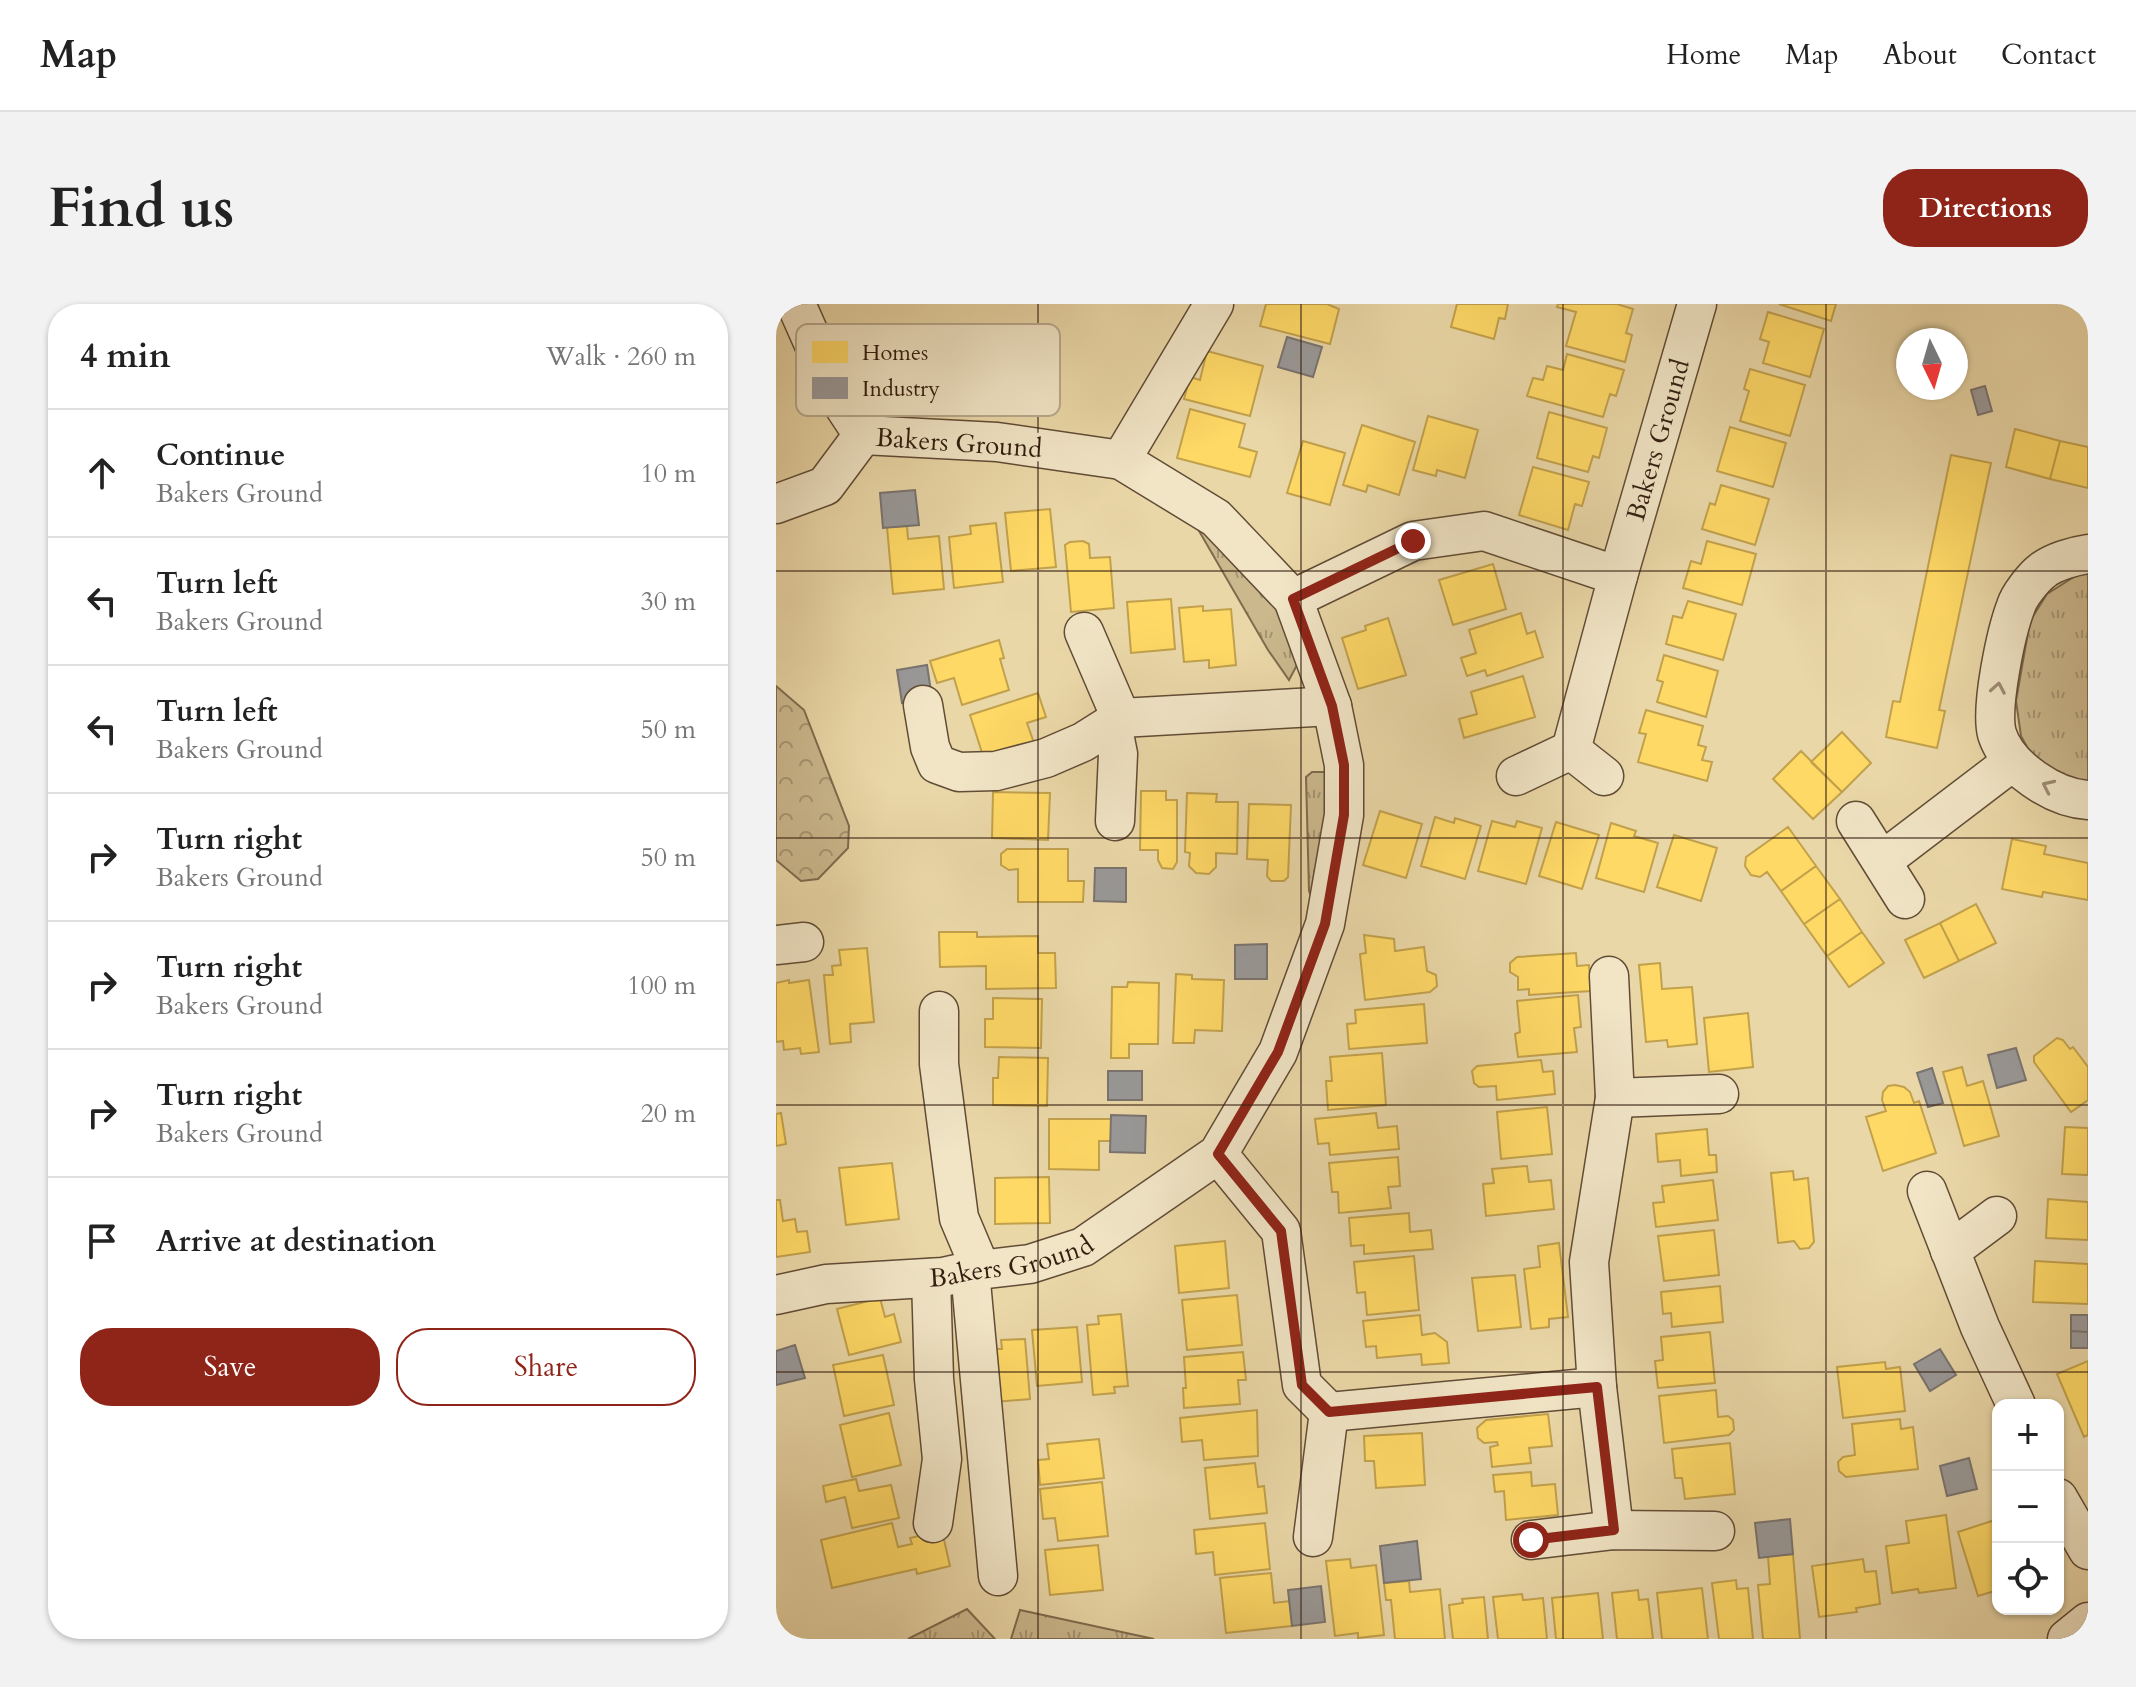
<!DOCTYPE html>
<html lang="en">
<head>
<meta charset="utf-8">
<style>
	:root { --surface:#fff; --page:#f2f2f2; --text:#222; --muted:#767676; --line:#e0e0e0; --accent:#8f2418 }
	body { margin:0; font-family:Cardo,serif; background:var(--page); color:var(--text) }
	.controls { position:absolute; right:24px; bottom:24px; display:grid; overflow:hidden; border-radius:16px; box-shadow:0 2px 6px #0004 }
	.controls button { width:72px; height:72px; display:grid; place-items:center; padding:0; border:0; border-bottom:2px solid var(--line); background:var(--surface); color:var(--text); font:40px sans-serif }
	.compass { position:absolute; left:1120px; top:24px; width:72px; height:72px; border-radius:50%; background:var(--surface); box-shadow:0 2px 6px #0004; rotate:175deg }
	.stop { position:absolute; width:24px; height:24px; margin:-18px; border:6px solid #8f2418; border-radius:50%; background:#fff }
	.stop.end { background:#8f2418; border-color:#fff; box-shadow:0 2px 8px #0008 }
	.list { margin:0; padding:0; list-style:none }
	h2 { display:flex; justify-content:space-between; align-items:center; height:104px; margin:0; padding:0 32px; font-size:34px }
	h2 small { font-size:26px; font-weight:400; color:var(--muted) }
	.list li { display:grid; grid-template-columns:52px 1fr auto; gap:24px; align-items:center; box-sizing:border-box; height:128px; padding:0 32px; border-top:2px solid var(--line) }
	.list b { display:block; font-size:30px; white-space:nowrap }
	.list p { margin:0; font-size:26px; white-space:nowrap; color:var(--muted) }
	.list em { font-size:26px; font-style:normal; color:var(--muted) }
	.actions { display:flex; gap:16px; padding:24px 32px }
	.actions a { flex:1; padding:18px 0; border:2px solid var(--accent); border-radius:32px; text-align:center; font-size:28px; color:var(--accent) }
	.actions .main { background:var(--accent); color:#fff }
	.icon { flex:none; width:44px; height:44px; fill:none; stroke:currentColor; stroke-width:2; stroke-linecap:round; stroke-linejoin:round }
	.map { position:relative; flex:none; width:1312px; height:1335px; overflow:hidden; border-radius:32px }
	header { display:flex; align-items:center; gap:48px; box-sizing:border-box; height:112px; padding:0 40px; background:var(--surface); border-bottom:2px solid var(--line) }
	header strong { font-size:38px }
	nav { display:flex; gap:44px; margin-inline-start:auto; font-size:28px }
	.intro { display:flex; align-items:center; justify-content:space-between; box-sizing:border-box; height:192px; padding:0 48px }
	h1 { margin:0; font-size:56px }
	.button { padding:20px 36px; border-radius:32px; background:var(--accent); color:#fff; font-size:28px; font-weight:700 }
	main { display:flex; gap:48px; padding:0 48px }
	aside { flex:1; background:var(--surface); border-radius:32px; box-shadow:0 2px 6px #0004 }
	.map>svg:first-child { display:block }
</style>
</head>
<body>
<header>
<strong>Map</strong>
<nav><a>Home</a><a>Map</a><a>About</a><a>Contact</a></nav>
</header>
<div class="intro"><h1>Find us</h1><a class="button">Directions</a></div>
<main>
<aside>
<h2>4 min<small>Walk · 260 m</small></h2>
<ul class="list">
<li><svg class="icon" aria-label="ahead" viewBox="0 0 24 24"><path d="M12 20V5M6 11l6-6 6 6"/></svg><div><b>Continue</b><p>Bakers Ground</p></div><em>10 m</em></li>
<li><svg class="icon" aria-label="left" viewBox="0 0 24 24"><path d="M17 20v-9H6M10 6l-5 5 5 5"/></svg><div><b>Turn left</b><p>Bakers Ground</p></div><em>30 m</em></li>
<li><svg class="icon" aria-label="left" viewBox="0 0 24 24"><path d="M17 20v-9H6M10 6l-5 5 5 5"/></svg><div><b>Turn left</b><p>Bakers Ground</p></div><em>50 m</em></li>
<li><svg class="icon" aria-label="right" viewBox="0 0 24 24"><path d="M7 20v-9h11M14 6l5 5-5 5"/></svg><div><b>Turn right</b><p>Bakers Ground</p></div><em>50 m</em></li>
<li><svg class="icon" aria-label="right" viewBox="0 0 24 24"><path d="M7 20v-9h11M14 6l5 5-5 5"/></svg><div><b>Turn right</b><p>Bakers Ground</p></div><em>100 m</em></li>
<li><svg class="icon" aria-label="right" viewBox="0 0 24 24"><path d="M7 20v-9h11M14 6l5 5-5 5"/></svg><div><b>Turn right</b><p>Bakers Ground</p></div><em>20 m</em></li>
<li><svg class="icon" aria-label="arrive" viewBox="0 0 24 24"><path d="M6 21V4h12l-3 4 3 4H6"/></svg><div><b>Arrive at destination</b></div></li>
</ul>
<div class="actions"><a class="main">Save</a><a>Share</a></div>
</aside>
<div class="map">
<svg width="1312" height="1335" viewBox="0 0 1312 1335">
	<defs>
		<pattern id="grass-tufts" width="24" height="20" patternUnits="userSpaceOnUse" patternTransform="scale(2)"><rect width="24" height="20" fill="#cbb88d"/><path d="M3 7l-1-3M5 7V3M7 7l1-3M15 17l-1-3M17 17v-4M19 17l1-3" fill="none" stroke="#a59572"/></pattern>
		<pattern id="forest-crowns" width="20" height="18" patternUnits="userSpaceOnUse" patternTransform="scale(2)"><rect width="20" height="18" fill="#cbb88d"/><path d="M2 6a3 3 0 1 1 6 0M12 15a3 3 0 1 1 6 0" fill="none" stroke="#a59572"/></pattern>
	</defs>
	<rect width="100%" height="100%" fill="#ead7a7"/>
	<filter id="stains"><feTurbulence type="fractalNoise" baseFrequency=".0025" numOctaves="4"/><feColorMatrix values="0 0 0 0 .2 0 0 0 0 .09 0 0 0 0 .02 0 0 0 .5 -.17"/></filter>
	<radialGradient id="worn" r=".72"><stop offset=".6" stop-color="#630" stop-opacity="0"/><stop offset="1" stop-color="#630" stop-opacity=".3"/></radialGradient>
	<path fill="url(#grass-tufts)" stroke="#7f6b4e" stroke-width="2" d="M419,220C455,250 495,286 513,330C517,340 518,351 521,361L513,376L492,346Z
		M1312,269V485L1260,459L1245,432L1240,397L1254,317L1271,290L1301,271Z
		M536,468H550L551,502L535,592L533,587L530,473Z
		M191,1305L219,1335H132Z
		M244,1306L378,1335H235Z"/>
	<path fill="url(#forest-crowns)" stroke="#7f6b4e" stroke-width="2" d="M0,382L28,406L73,522L72,544L42,575L25,577L0,556Z"/>
	<path fill="#ffd966" stroke="#c2a14c" stroke-width="2" d="M490,0H551L563,5L554,40L484,22Z
		M681,0H732L729,15L723,14L718,35L675,23Z
		M782,0H841L857,5L850,29L856,31L849,58L790,42L800,8L781,3Z
		M1003,0H1060L1055,17Z
		M992,8L1048,25L1034,73L987,59L993,38L984,35Z
		M431,47L487,62L474,112L408,95L414,73L424,76Z
		M791,50L848,66L840,92L834,90L827,113L751,92L757,74L767,76L771,62L787,66Z
		M974,65L1029,81L1014,132L964,117L973,87L968,85Z
		M414,105L469,120L463,143L481,148L474,173L401,154Z
		M773,108L831,124L823,154L817,152L812,168L761,154Z
		M652,112L702,126L689,174L661,166L660,172L637,166Z
		M586,121L639,138L623,191L592,181L590,188L567,181Z
		M954,123L1010,139L997,183L941,167Z
		M1239,125L1284,137L1274,175L1230,163Z
		M527,137L569,149L554,201L511,189Z
		M1284,137L1312,143V184L1274,175Z
		M1175,151L1215,159L1163,406L1169,407L1161,444L1110,433L1117,397L1124,398Z
		M757,163L813,178L806,202L799,200L792,226L743,211Z
		M945,181L993,195L979,241L926,225L934,199L939,201Z
		M274,205L280,263L235,267L229,209Z
		M220,219L227,278L178,284L173,233L195,230L194,222Z
		M131,222L132,235L163,232L168,285L117,290L111,223Z
		M307,237L313,240L314,254L334,253L338,304L295,308L289,241L294,238Z
		M931,237L980,250L966,301L907,284L915,257L925,260Z
		M717,260L730,305L677,321L663,276Z
		M395,295L399,345L355,349L351,298Z
		M912,297L960,310L947,356L890,340L897,312L906,314Z
		M427,302V307L455,305L460,361L433,364V356L408,358L403,304Z
		M745,309L751,330L759,327L767,353L711,372L709,366L691,372L685,354L700,349L693,326Z
		M612,314L630,371L582,385L566,334L590,326L589,322Z
		M223,336L228,354L224,355L233,386L186,401L178,374L161,379L154,357Z
		M888,351L942,367L930,413L881,398L887,378L881,376Z
		M747,372L759,413L688,434L683,415L701,410L695,388Z
		M262,389L270,413L251,419L258,439L208,455L194,411Z
		M870,406L927,422L922,441L930,443L926,456L936,458L931,477L862,458L870,430L863,429Z
		M1066,428L1095,459L1066,488L1035,458Z
		M1025,447L1066,488L1037,515L997,475Z
		M365,487H390V496H401V558L397,565L386,564L382,556V546H364Z
		M217,488L274,489L272,536L216,534Z
		M411,489L441,490L440,498H462L461,550L440,549V563L433,570L420,569L413,562L414,549L409,548Z
		M473,500L515,501L512,573L508,577H495L491,572L492,556L471,555Z
		M604,507L646,520L630,574L587,561Z
		M659,513L678,519L679,514L705,522L689,575L645,562Z
		M716,517L739,523L741,517L766,524L750,580L702,567Z
		M780,518L823,531L806,585L763,572Z
		M835,519L860,527L858,532L882,539L868,588L820,574Z
		M1012,523L1040,562L1005,587L991,568L984,573L975,571L969,562L970,553Z
		M898,531L941,544L925,597L881,583Z
		M1236,535L1270,542L1268,550L1312,559V596L1267,588L1266,593L1226,585Z
		M231,545H292V577H308L307,598H242V565L233,566L225,561V550Z
		M1040,562L1064,595L1028,620L1005,587Z
		M1064,595L1086,628L1051,652L1028,620Z
		M1200,600L1220,639L1183,657L1164,619Z
		M1164,619L1183,657L1148,674L1129,636Z
		M163,628H201V633L262,632V649H279L280,684L210,685V662L164,663Z
		M1086,628L1108,659L1073,683L1051,652Z
		M588,631L618,635L619,647L648,643L651,667L660,671L661,682L654,688L589,696L584,650L590,649Z
		M91,644L98,718L74,720L75,738L54,740L48,671H57L56,662L65,661L63,646Z
		M800,649L801,662L813,661L815,687L753,691V685L742,686V673L734,668V659L741,653Z
		M884,659L886,685L916,683L921,740L892,743L891,736L870,738L863,661Z
		M400,670L416,671V675L448,676L446,727L419,726L418,739H397Z
		M13,676V679L33,676L43,748L25,750L24,744L8,746L7,737L0,738V679Z
		M352,678L383,679L382,740H353V754H335L336,683H351Z
		M802,691L805,723L798,724L801,748L742,753L739,730L744,728L741,697Z
		M217,694L266,695L265,744L209,743V715H217Z
		M648,700L651,739L573,745L571,720L580,719L579,706Z
		M972,709L977,763L933,768L928,714Z
		M1281,734L1287,736L1294,745L1297,743L1312,763V796L1295,808L1258,758V752Z
		M606,749L610,801L552,806L550,777H556L554,753Z
		M223,753L272,754L271,802L217,801V774H222Z
		M765,756L767,768L777,767L779,790L721,796L720,782L703,783L698,779L696,767L701,762Z
		M1186,763L1191,782L1207,777L1223,832L1188,842L1167,768Z
		M1119,781L1128,783L1134,788L1138,799L1143,797L1160,849L1107,867L1090,813L1110,807L1106,796L1107,788L1112,782Z
		M771,803L776,850L725,855L721,808Z
		M5,809L10,840L0,842V810Z
		M600,809L602,824L621,822L623,845L554,851L553,839L542,840L539,815Z
		M273,815H335V837H323V866L273,865Z
		M1289,823L1312,824V871L1286,870Z
		M931,825L933,851H940L941,868L905,872L904,856L882,858L880,830Z
		M622,853L624,882L612,883L615,904L563,909L562,888H556L553,859Z
		M116,859L123,915L70,921L63,864Z
		M751,862L753,878L775,876L778,905L710,912L707,880L718,879L716,865Z
		M1017,867L1018,876L1032,874L1038,938L1033,944L1024,945L1018,937L1002,939L995,869Z
		M273,873L274,919L219,920V874Z
		M937,876L942,916L880,923L877,899L888,898L886,882Z
		M1272,895L1312,898V936L1270,934Z
		M0,896H4L7,917L19,915L21,928L31,927L34,948L0,953Z
		M633,909L634,928L655,926L657,945L588,950V941L575,942L573,914Z
		M938,926L943,971L888,977L882,932Z
		M449,937L453,984L403,989L399,942Z
		M783,939L792,1013L773,1015V1023L755,1025L748,965L764,963L762,942Z
		M638,952L643,1006L591,1011L589,988L581,989L578,958Z
		M1259,957L1312,960V1000L1257,998Z
		M739,971L745,1023L702,1027L696,974Z
		M944,982L947,1018L896,1023L895,1009L887,1010L885,988Z
		M461,991L466,1041L411,1046L406,996Z
		M104,994L109,1013L118,1010L125,1038L73,1051L61,1005Z
		M345,1010L352,1082L338,1083L339,1089L317,1091L311,1021L323,1020L322,1012Z
		M644,1011L646,1031L659,1029L671,1038L673,1059L646,1061L645,1050L601,1054L600,1042L590,1043L587,1017Z
		M301,1023L306,1078L261,1082L256,1026Z
		M934,1028L939,1079L882,1084L879,1057L887,1056L885,1033Z
		M249,1035L254,1095L218,1098L213,1045H226L225,1036Z
		M467,1048L470,1076H462L464,1100L408,1104L407,1084H410L408,1053Z
		M107,1051L118,1101L68,1112L57,1061Z
		M1312,1057V1131L1308,1133L1281,1070Z
		M1109,1058L1110,1065L1124,1063L1129,1107L1067,1114L1061,1063Z
		M940,1086L942,1113L952,1112L957,1116L958,1126L953,1131L888,1139L883,1092Z
		M481,1106L482,1152L428,1156L426,1136L406,1138L404,1114Z
		M113,1109L125,1161L76,1173L64,1121Z
		M772,1110L776,1142L753,1144L755,1159L716,1163L714,1143L722,1141L721,1138L708,1139L702,1134L701,1124L710,1116Z
		M1124,1115L1125,1125L1137,1123L1142,1165L1070,1173L1063,1167L1062,1158L1067,1153L1079,1151L1076,1120Z
		M646,1129L649,1181L600,1184L598,1157H589L588,1132Z
		M323,1135L328,1174L264,1181L262,1156L273,1155L271,1140Z
		M954,1139L959,1190L909,1195L906,1174H899L896,1145Z
		M479,1159L482,1183L488,1182L491,1209L434,1215L429,1164Z
		M755,1168L756,1182L779,1180L782,1211L730,1216L728,1187L719,1188L717,1171Z
		M80,1175L83,1187L115,1181L123,1214L76,1224L69,1193L50,1198L47,1182Z
		M326,1178L332,1232L282,1237L279,1214L267,1215L264,1185Z
		M1170,1211L1180,1284L1143,1289L1142,1285L1116,1289L1110,1242L1133,1239L1130,1217Z
		M1222,1215V1253L1218,1254L1222,1265V1286L1202,1292L1182,1228Z
		M116,1219L122,1243L136,1240L134,1234L166,1227L174,1262L141,1270L140,1265L56,1284L45,1236Z
		M489,1219L494,1265L439,1271L437,1248L420,1250L418,1226Z
		M322,1241L327,1286L274,1291L269,1246Z
		M1017,1250L1024,1335H987L982,1281L994,1280L992,1252Z
		M574,1255L575,1264L600,1261L608,1331L582,1334V1329L559,1332L550,1257Z
		M1087,1255L1089,1268L1100,1267L1104,1300L1080,1304L1081,1308L1043,1313L1036,1262Z
		M495,1269L498,1299L514,1297L516,1322L450,1329L444,1274Z
		M960,1276L961,1285L972,1284L977,1335H943L936,1279Z
		M633,1277L634,1288L664,1285L669,1335H619L615,1296H610L608,1279Z
		M926,1284L932,1335H886L881,1289Z
		M862,1286L863,1296L872,1295L877,1335H841L836,1289Z
		M822,1289L827,1335H780L776,1294Z
		M746,1290L747,1296L767,1294L771,1335H722L717,1293Z
		M708,1293L712,1335H677L673,1301L687,1299L686,1295Z"/>
	<path fill="#999" stroke="#7a7470" stroke-width="2" d="M511,33L546,43L537,73L502,63Z
		M1209,82L1216,107L1202,111L1195,86Z
		M139,186L143,221L107,224L104,189Z
		M151,361L156,394L126,399L121,366Z
		M319,564H350V598L318,597Z
		M491,640V675H459V641Z
		M1240,744L1250,776L1221,784L1212,751Z
		M1156,764L1167,799L1152,803L1141,769Z
		M332,767H366V796H332Z
		M335,811L370,812L369,849L334,848Z
		M1295,1011H1312V1028L1295,1027Z
		M1295,1027L1312,1028V1044H1295Z
		M19,1041L29,1074L0,1081V1047Z
		M1164,1045L1180,1071L1154,1087L1138,1060Z
		M1193,1154L1201,1185L1171,1192L1164,1162Z
		M1014,1215L1017,1250L983,1254L979,1219Z
		M641,1237L645,1275L608,1279L604,1242Z
		M545,1282L549,1318L516,1322L512,1286Z"/>
	<g fill="none" stroke-linecap="round" stroke-linejoin="round">
		<defs>
			<g id="minor">
				<path d="M20,0L60,90L87,131"/>
				<path d="M345,156L438,0"/>
				<path d="M0,200L49,182L87,131"/>
				<path d="M1312,250C1298,252 1277,258 1266,267C1257,274 1243,292 1240,302C1230,328 1214,404 1221,430C1232,464 1278,494 1312,496"/>
				<path d="M517,295L637,237L708,227L842,272"/>
				<path d="M308,328L345,414"/>
				<path d="M147,401L154,443L161,460L183,468L220,467L270,454L307,438L345,414L556,402"/>
				<path d="M336,420L342,450L339,517"/>
				<path id="s1" d="M795,446L842,272L921,0"/>
				<path d="M740,472L795,446L828,472"/>
				<path d="M1080,517L1129,595"/>
				<path d="M1106,557L1236,458"/>
				<path d="M0,641L28,638"/>
				<path d="M833,672L839,794L943,790"/>
				<path d="M163,707V760L183,914L205,966"/>
				<path d="M442,850L505,927L526,1081L553,1108L821,1083"/>
				<path d="M1151,887L1204,1023L1240,1101"/>
				<path d="M1174,947L1221,912"/>
				<path d="M194,967L222,1272"/>
				<path d="M155,974L158,1075L166,1155L157,1219"/>
				<path id="s2" d="M0,991L50,980L167,973L194,967L254,960L307,943L442,850L502,748L549,620L568,511V461L556,402L517,295L440,214L345,156L221,138L87,131"/>
				<path d="M1282,1194L1312,1246"/>
				<path d="M838,1226L821,1083L813,958L839,794"/>
				<path d="M537,1233L553,1108"/>
				<path d="M755,1236L838,1226L939,1227"/>
				<path d="M1291,1335L1312,1318"/>
			</g>
		</defs>
		<use href="#minor" stroke="#614c36" stroke-width="41"/>
		<use href="#minor" stroke="#f1e5c6" stroke-width="38"/>
	</g>
	<defs><path id="oneway-chevron" d="M-2-3.5L2.5 0L-2 3.5" fill="none" stroke-width="1.6" stroke-linecap="round" stroke-linejoin="round" transform="scale(2)"/></defs>
	<g stroke="#9c8b74">
		<use href="#oneway-chevron" transform="translate(1222 384) rotate(-80)"/>
		<use href="#oneway-chevron" transform="translate(1272 482) rotate(-155)"/>
	</g>
	<g fill="none" stroke-linecap="round" stroke-linejoin="round">
		<path stroke="#8f2418" stroke-width="10" d="M637,237L517,295L556,402L568,461V511L549,620L502,748L442,850L505,927L526,1081L553,1108L821,1083L838,1226L755,1236"/>
	</g>
	<path fill="none" stroke="#331e10" stroke-width="2" stroke-opacity="0.55" d="M262,0V1335M525,0V1335M787,0V1335M1050,0V1335M0,267H1312M0,534H1312M0,801H1312M0,1068H1312"/>
	<g text-anchor="middle" dominant-baseline="central" stroke-width="8" stroke-linejoin="round" paint-order="stroke">
		<g font-size="26" fill="#331e10" stroke="#f1e5c6">
			<text stroke="none"><textPath href="#s1" startOffset="322">Bakers Ground</textPath></text>
			<text transform="translate(183 139) rotate(4)">Bakers Ground</text>
			<text stroke="none"><textPath href="#s2" startOffset="238">Bakers Ground</textPath></text>
		</g>
	</g>
	<rect x="20" y="20" width="264" height="92" rx="12" fill="#f1e5c6" stroke="#b8a98f" stroke-width="2"/>
	<rect x="36" y="37" width="36" height="22" fill="#ffd966"/>
	<rect x="36" y="73" width="36" height="22" fill="#999"/>
	<g font-size="22" fill="#331e10">
		<text x="86" y="56">Homes</text>
		<text x="86" y="92">Industry</text>
	</g>
	<rect width="100%" height="100%" filter="url(#stains)"/>
	<rect width="100%" height="100%" fill="url(#worn)"/>
</svg>
<div class="controls">
<button>+</button>
<button>−</button>
<button><svg class="icon" aria-label="locate" viewBox="0 0 24 24"><circle cx="12" cy="12" r="6"/><path d="M12 2v4M12 18v4M2 12h4M18 12h4"/></svg></button>
</div>
<svg class="compass" viewBox="-18 -18 36 36"><path d="M0-13l5 13h-10z" fill="#e53935"/><path d="M0 13l5-13h-10z" fill="#767676"/></svg>
<div class="stop" style="left:755px;top:1236px"></div>
<div class="stop end" style="left:637px;top:237px"></div>
</div>
</main>
</body>
</html>
